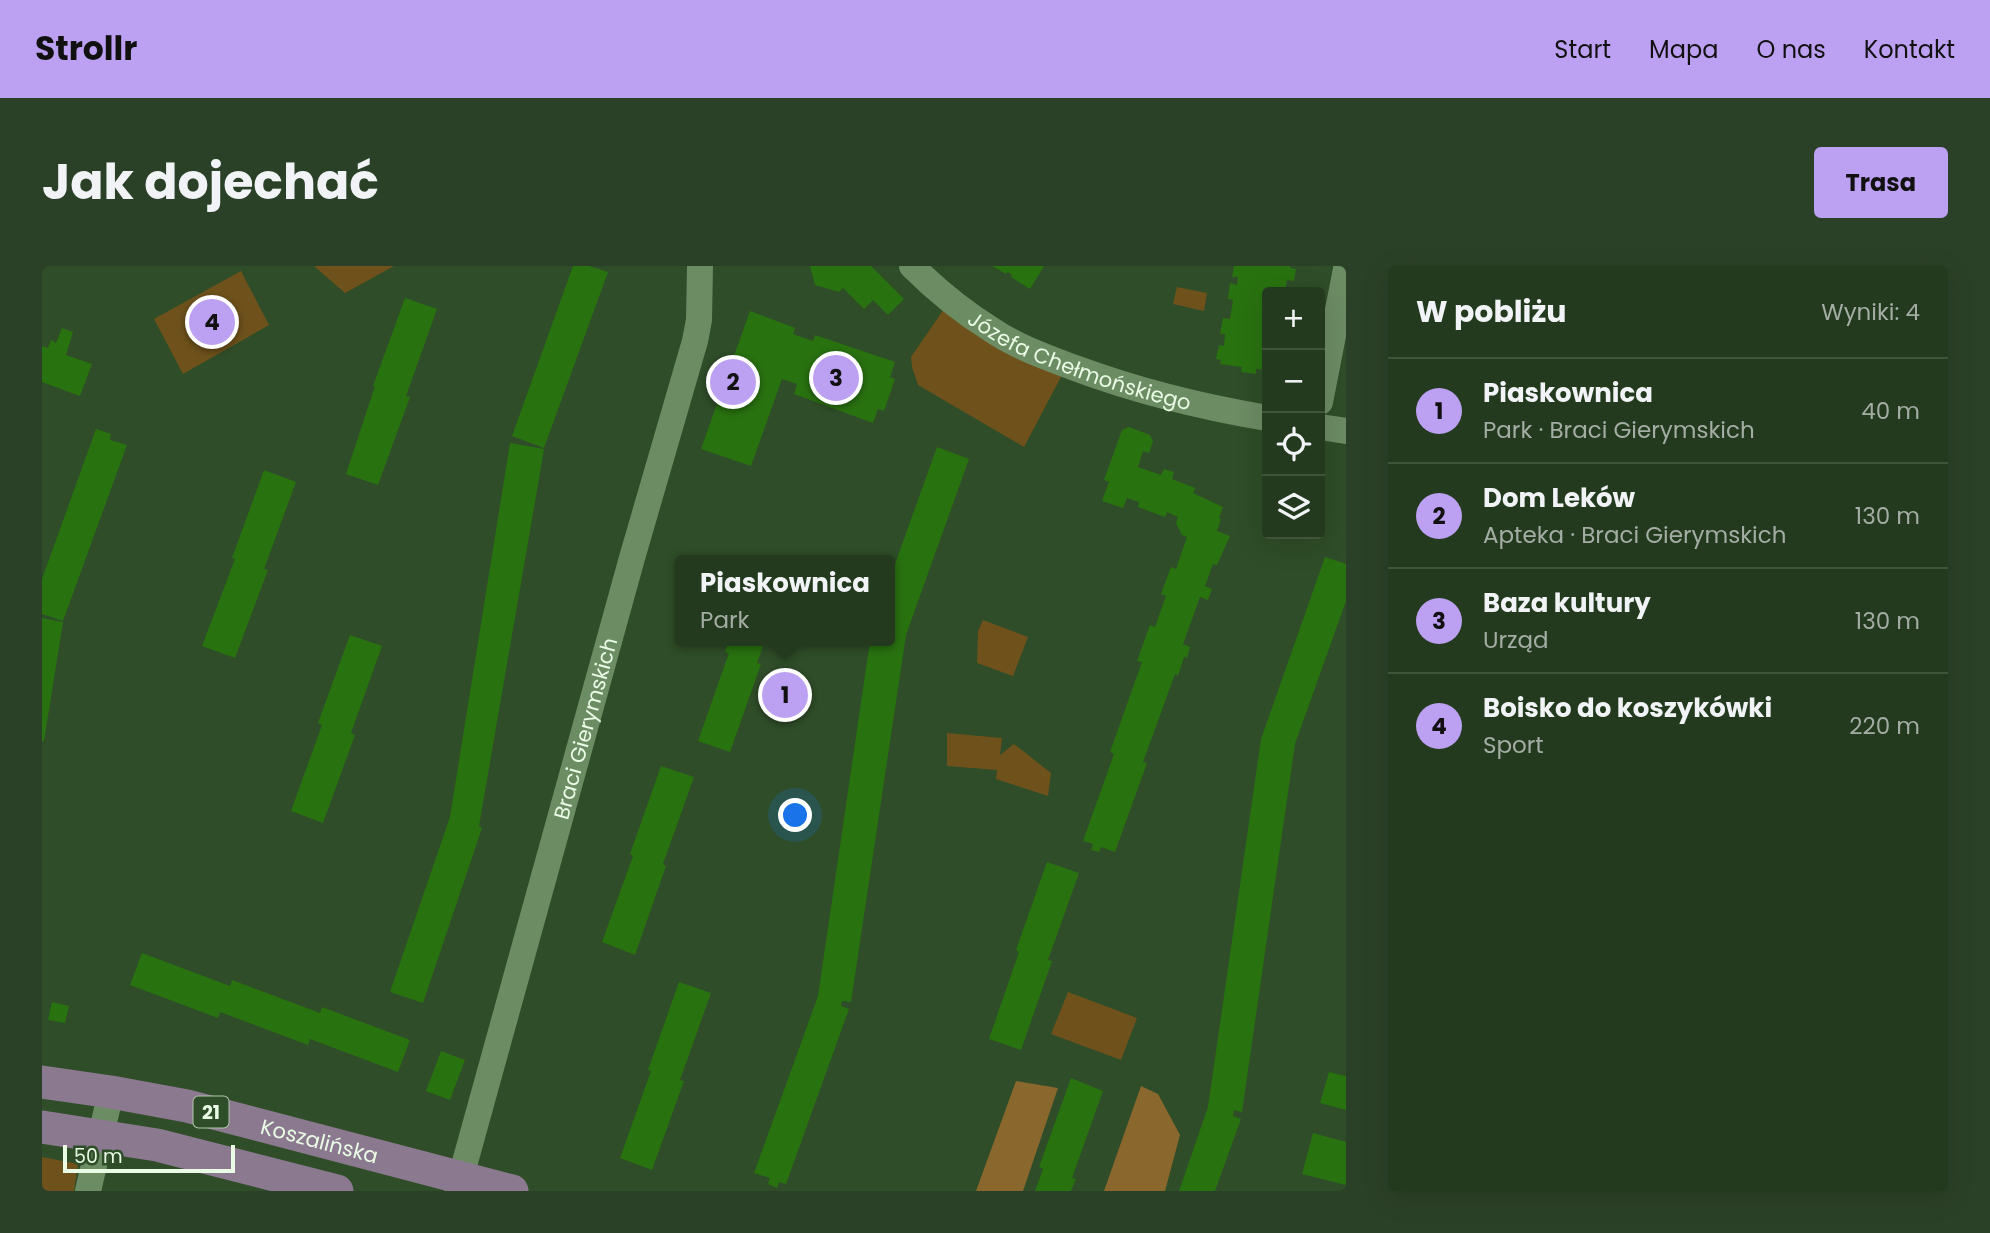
<!DOCTYPE html>
<html lang="pl">
<head>
<meta charset="utf-8">
<style>
	:root { --surface:#233a1e; --page:#2b4127; --text:#f1f3f6; --muted:#a3ada4; --line:#40543c; --accent:#bca0f2 }
	body { margin:0; font-family:Poppins,sans-serif; background:var(--page); color:var(--text) }
	.controls { position:absolute; right:21px; top:21px; display:grid; overflow:hidden; border-radius:7px; box-shadow:0 7px 28px #0002 }
	.controls button { width:63px; height:63px; display:grid; place-items:center; padding:0; border:0; border-bottom:2px solid var(--line); background:var(--surface); color:var(--text); font:35px sans-serif }
	.scale { position:absolute; left:21px; bottom:18px; width:172px; box-sizing:border-box; padding-left:7px; border:4px solid #e9fbe5; border-top:0; font-size:19px; line-height:24px; white-space:nowrap; color:#e9fbe5; -webkit-text-stroke:5px #2f4d28; paint-order:stroke }
	.you { position:absolute; left:754px; top:550px; width:24px; height:24px; margin:-18px; border:5px solid #fff; border-radius:50%; background:#1a73e8; box-shadow:0 0 0 10px #1a73e833 }
	.badge { display:grid; place-items:center; width:46px; height:46px; border-radius:50%; background:var(--accent); color:#111; font-size:23px; font-weight:700 }
	.pin { position:absolute; translate:-50% -50%; border:4px solid #fff; box-shadow:0 2px 7px #0006 }
	.popup { position:absolute; left:633px; top:289px; width:220px; height:91px; box-sizing:border-box; display:grid; place-content:center; border-radius:7px; background:var(--surface); filter:drop-shadow(0 2px 5px #0005); font-size:23px; white-space:nowrap; color:var(--muted) }
	.popup b { font-size:26px; color:var(--text) }
	.popup::after { content:''; position:absolute; left:50%; top:100%; margin-left:-14px; border:14px solid transparent; border-top-color:var(--surface) }
	.list { margin:0; padding:0; list-style:none }
	h2 { display:flex; justify-content:space-between; align-items:center; height:91px; margin:0; padding:0 28px; font-size:30px }
	h2 small { font-size:23px; font-weight:400; color:var(--muted) }
	.list li { display:grid; grid-template-columns:46px 1fr auto; gap:21px; align-items:center; box-sizing:border-box; height:105px; padding:0 28px; border-top:2px solid var(--line) }
	.list b { display:block; font-size:26px; white-space:nowrap }
	.list p { margin:0; font-size:23px; white-space:nowrap; color:var(--muted) }
	.list em { font-size:23px; font-style:normal; color:var(--muted) }
	.icon { flex:none; width:38px; height:38px; fill:none; stroke:currentColor; stroke-width:2; stroke-linecap:round; stroke-linejoin:round }
	.map { position:relative; flex:none; width:1304px; height:925px; overflow:hidden; border-radius:7px }
	header { display:flex; align-items:center; gap:42px; box-sizing:border-box; height:98px; padding:0 35px; background:var(--accent); color:#111 }
	header strong { font-size:33px }
	nav { display:flex; gap:38px; margin-inline-start:auto; font-size:24px }
	.intro { display:flex; align-items:center; justify-content:space-between; box-sizing:border-box; height:168px; padding:0 42px }
	h1 { margin:0; font-size:49px }
	.button { padding:18px 32px; border-radius:7px; background:var(--accent); color:#111; font-size:24px; font-weight:700 }
	main { display:flex; gap:42px; padding:0 42px }
	aside { flex:1; background:var(--surface); border-radius:7px; box-shadow:0 7px 28px #0002 }
	.map>svg:first-child { display:block }
</style>
</head>
<body>
<header>
<strong>Strollr</strong>
<nav><a>Start</a><a>Mapa</a><a>O nas</a><a>Kontakt</a></nav>
</header>
<div class="intro"><h1>Jak dojechać</h1><a class="button">Trasa</a></div>
<main>
<div class="map">
<svg width="1304" height="925" viewBox="0 0 1304 925">
	<rect width="100%" height="100%" fill="#2f4d28"/>
	<path fill="#6f521b" d="M272,0H352L303,27Z
		M199,5L227,59L141,108L112,53Z
		M1135,21L1165,27L1162,45L1131,38Z
		M902,43L1020,109L982,181L876,119L870,101L869,91Z
		M941,354L986,371L971,410L935,397L936,365Z
		M748,408L764,432L740,451L722,426Z
		M905,467L960,472L958,489L972,478L1009,507L1006,530L954,513L955,504L905,500Z
		M1026,726L1095,752L1079,794L1009,768Z
		M0,891L36,898L32,925H0Z"/>
	<path fill="#8a682d" d="M974,815L1016,822L981,925H934Z
		M1099,820L1116,828L1138,869L1123,925H1062Z"/>
	<path fill="#297210" d="M531,0H547L566,6L502,182L470,170Z
		M768,0H829L862,33L846,49L831,34L822,43L801,22L797,26L773,19Z
		M950,0H1002L988,23L969,11L970,9L966,6L964,8Z
		M1192,0H1248V2L1254,3L1252,15L1245,14L1243,26H1225V104L1214,103V108L1199,106L1200,101L1178,98L1179,94L1174,93L1177,79L1182,80L1183,68H1178L1181,52L1188,53L1191,34L1186,33L1188,17L1195,19L1196,11H1190Z
		M363,32L395,43L364,130L368,131L336,219L304,208L333,120H331Z
		M708,45L753,62L751,68L762,72L771,75L773,69L853,96L848,111L853,113L842,145L836,143L831,157L752,128L755,118L740,113L709,200L659,183Z
		M20,62L31,66L24,89L50,98L38,130L0,116V80L6,82L9,74L14,77Z
		M1087,161L1108,169L1111,175L1107,187L1101,185L1096,201L1119,209L1122,203L1132,206L1130,213L1153,222L1151,227L1181,241L1177,252L1179,253L1175,265L1188,270L1175,299L1171,298L1163,320L1170,323L1166,334L1158,331L1141,378L1148,381L1145,392L1142,391L1136,410L1133,408L1101,496L1105,497L1073,586L1059,581L1057,586L1049,584L1051,578L1041,575L1072,488L1068,486L1100,396L1095,395L1108,359L1113,361L1124,330L1119,328L1129,301L1134,303L1145,271L1140,269L1134,257L1136,251L1125,246L1123,251L1096,241L1097,236L1085,232L1081,242L1060,235L1067,216L1062,214L1080,164Z
		M54,163L69,168L68,174L85,179L21,355L0,348V313Z
		M468,177L502,183L498,207L437,560L440,562L381,737L348,726L408,551Z
		M895,181L927,193L864,369L809,736L800,735L799,740L807,743L744,918L737,916L735,922L726,918L728,912L712,907L776,730L828,375H848V312Z
		M222,204L254,216L222,303L226,304L193,392L160,380L193,293L190,292Z
		M1283,291L1304,298V335L1253,478L1200,846L1192,844L1191,850L1199,853L1173,925H1137L1166,841L1219,473Z
		M0,352L21,356L2,475H0Z
		M308,369L340,380L309,467L313,469L281,557L249,545L280,459L276,457Z
		M687,375H723L715,397L719,398L688,486L656,475L687,387L683,386Z
		M619,500L652,511L621,598L624,600L593,689L560,676L591,590L588,588Z
		M1005,596L1037,607L1006,694L1010,695L979,784L947,773L977,686L974,684Z
		M100,687L188,720L190,714L278,747L280,741L368,774L356,806L268,773L266,779L178,746L176,752L88,719Z
		M637,716L669,727L638,814L642,815L610,904L578,892L609,805L606,804Z
		M10,736L27,740L23,757L6,754Z
		M399,785L423,794L408,834L384,825Z
		M1287,806L1304,810V844L1278,837Z
		M1029,812L1061,825L1030,912L1034,913L1029,925H993L1001,903L997,901Z
		M1271,867L1304,876V919L1260,908Z"/>
	<g fill="none" stroke-linecap="round" stroke-linejoin="round">
		<g stroke="#6c8c64" stroke-width="26">
			<path id="s1" d="M870,0C894,24 921,46 950,64C975,81 1004,91 1033,102C1095,125 1160,141 1225,152"/>
			<path d="M1278,136L1304,3"/>
			<path d="M1278,161L1304,165"/>
			<path d="M46,925L69,826"/>
			<path id="s2" d="M415,925L590,292L653,75L657,54L658,0"/>
		</g>
		<g stroke="#8b798f" stroke-width="33">
			<path id="s3" d="M0,816L69,826L145,840L470,925"/>
			<path d="M0,861L115,879L295,925"/>
		</g>
	</g>
	<g text-anchor="middle" dominant-baseline="central" stroke-width="6" stroke-linejoin="round" paint-order="stroke">
		<rect fill="#2f4d28" stroke="#b1c7ac" stroke-width="2" x="151.5" y="830.5" width="35" height="31" rx="5"/>
		<g font-size="19" font-weight="bold" fill="#e9fbe5">
			<text x="169" y="846">21</text>
		</g>
		<g font-size="21" fill="#e9fbe5" stroke="#2f4d28">
			<text stroke="none"><textPath href="#s1" startOffset="196">Józefa Chełmońskiego</textPath></text>
			<text stroke="none"><textPath href="#s2" startOffset="480">Braci Gierymskich</textPath></text>
			<text stroke="none"><textPath href="#s3" startOffset="284">Koszalińska</textPath></text>
		</g>
	</g>
</svg>
<div class="controls">
<button>+</button>
<button>−</button>
<button><svg class="icon" aria-label="locate" viewBox="0 0 24 24"><circle cx="12" cy="12" r="6"/><path d="M12 2v4M12 18v4M2 12h4M18 12h4"/></svg></button>
<button><svg class="icon" aria-label="layers" viewBox="0 0 24 24"><path d="M12 4l9 5-9 5-9-5zM3 14l9 5 9-5"/></svg></button>
</div>
<div class="scale">50 m</div>
<div class="you"></div>
<div class="pin badge" style="left:743px;top:429px">1</div>
<div class="popup"><b>Piaskownica</b>Park</div>
<div class="pin badge" style="left:691px;top:116px">2</div>
<div class="pin badge" style="left:794px;top:112px">3</div>
<div class="pin badge" style="left:170px;top:56px">4</div>
</div>
<aside>
<h2>W pobliżu<small>Wyniki: 4</small></h2>
<ul class="list">
<li><span class="badge">1</span><div><b>Piaskownica</b><p>Park · Braci Gierymskich</p></div><em>40 m</em></li>
<li><span class="badge">2</span><div><b>Dom Leków</b><p>Apteka · Braci Gierymskich</p></div><em>130 m</em></li>
<li><span class="badge">3</span><div><b>Baza kultury</b><p>Urząd</p></div><em>130 m</em></li>
<li><span class="badge">4</span><div><b>Boisko do koszykówki</b><p>Sport</p></div><em>220 m</em></li>
</ul>
</aside>
</main>
</body>
</html>
